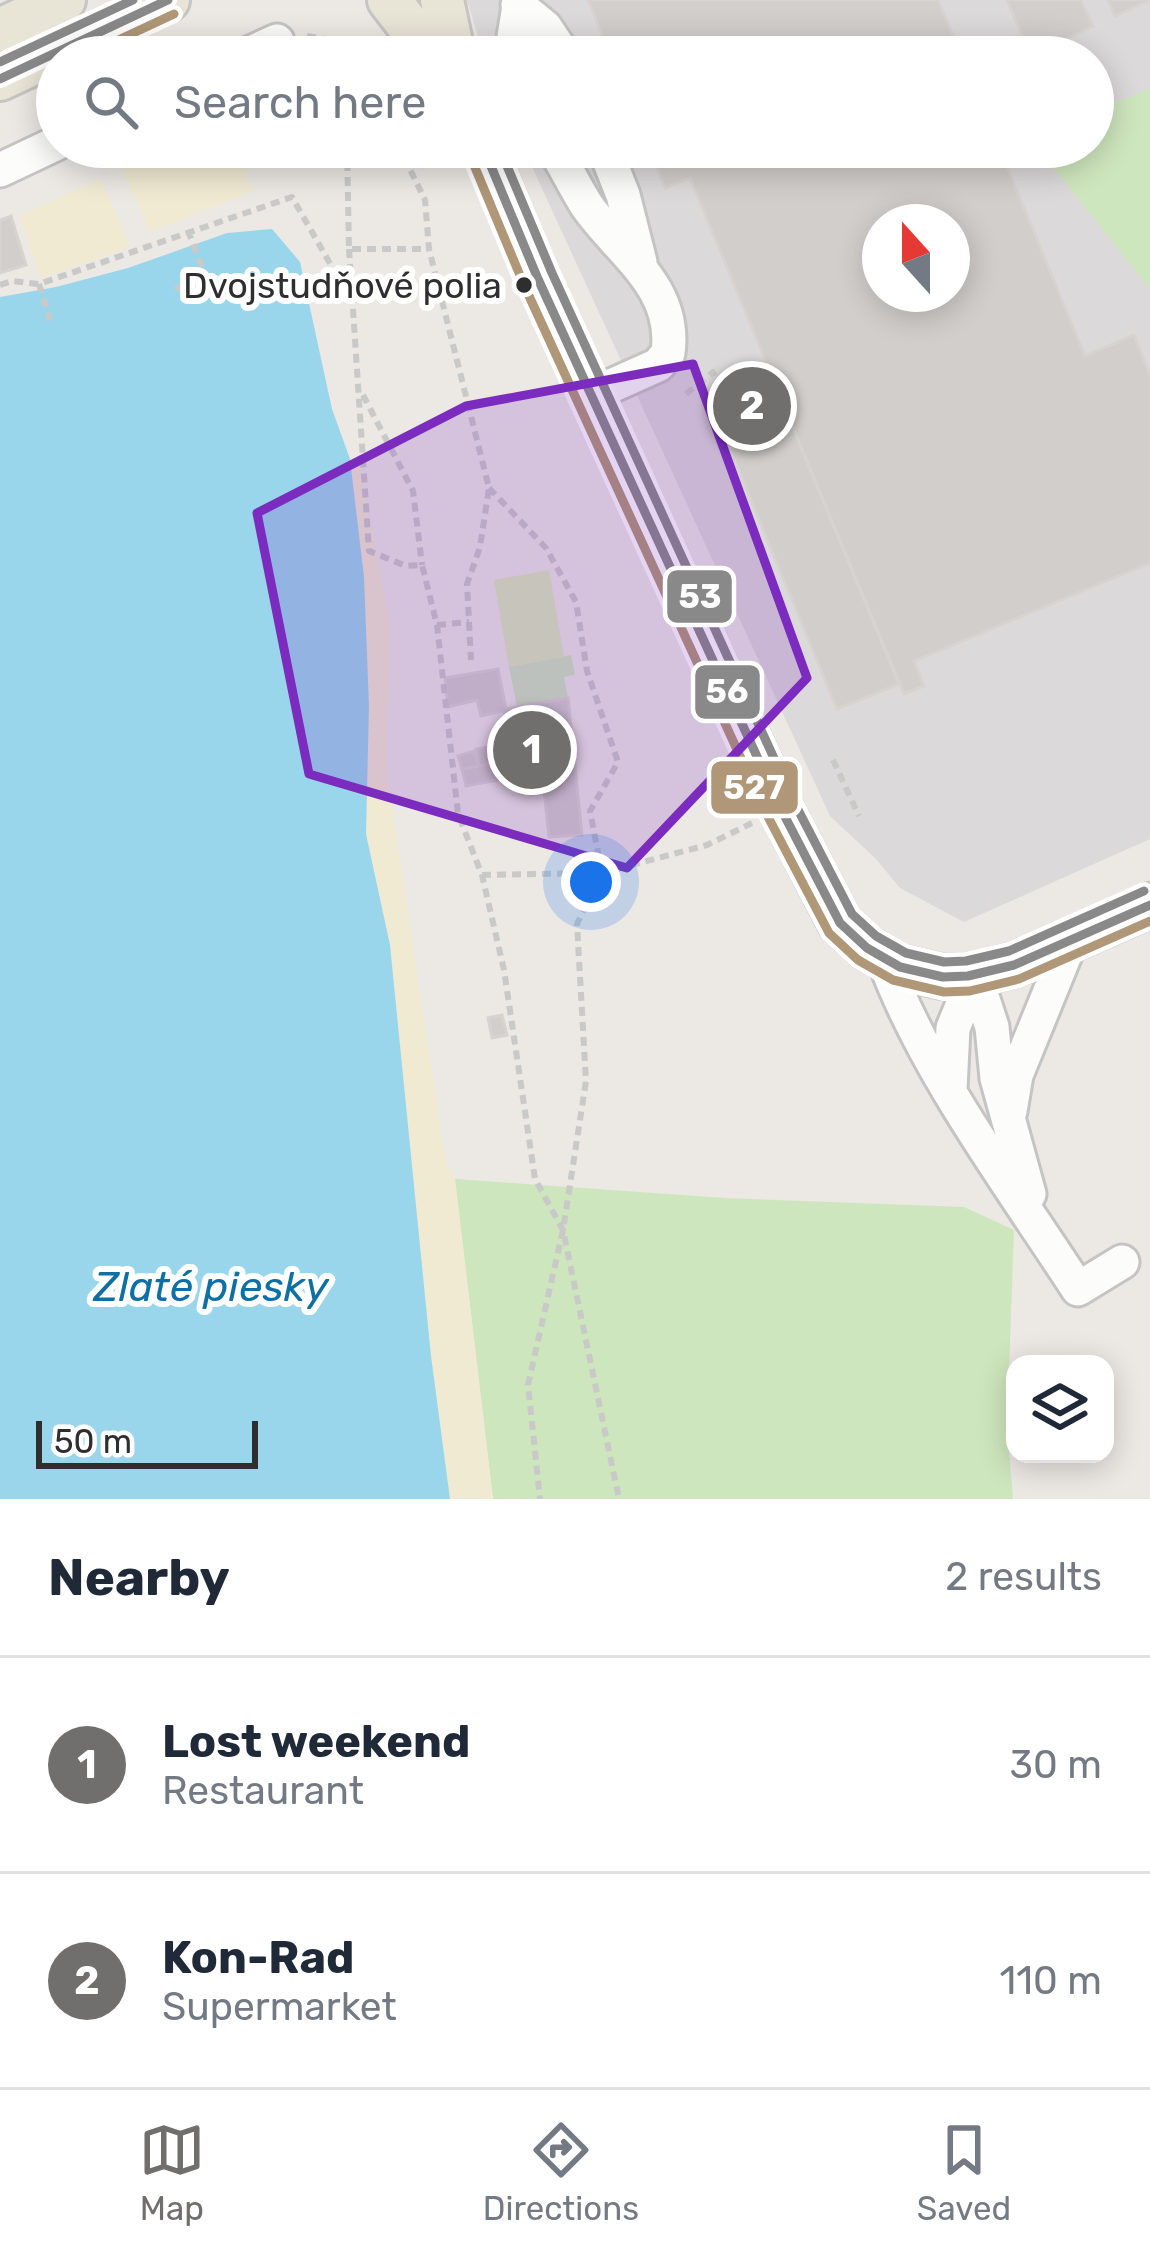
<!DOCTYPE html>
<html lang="en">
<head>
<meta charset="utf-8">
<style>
	:root { --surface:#fff; --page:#f6f6f7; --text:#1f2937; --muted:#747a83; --line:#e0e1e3; --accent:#706f6e }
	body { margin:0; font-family:Rubik,sans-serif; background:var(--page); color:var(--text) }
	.controls { position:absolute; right:36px; bottom:36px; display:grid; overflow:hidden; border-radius:24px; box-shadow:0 6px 30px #0003 }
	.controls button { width:108px; height:108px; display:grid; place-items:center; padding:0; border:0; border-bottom:3px solid var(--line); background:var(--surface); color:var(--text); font:60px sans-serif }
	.compass { position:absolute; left:862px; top:204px; width:108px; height:108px; border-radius:50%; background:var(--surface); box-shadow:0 6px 30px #0003; rotate:339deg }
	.scale { position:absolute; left:36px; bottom:30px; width:222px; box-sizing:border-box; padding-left:12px; border:6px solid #2e2e2e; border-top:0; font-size:33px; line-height:42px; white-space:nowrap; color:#2e2e2e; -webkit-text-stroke:9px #fff; paint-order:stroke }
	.you { position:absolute; left:591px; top:882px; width:42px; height:42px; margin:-30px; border:9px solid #fff; border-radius:50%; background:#1a73e8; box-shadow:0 0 0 18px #1a73e833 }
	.badge { display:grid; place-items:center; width:78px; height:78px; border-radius:50%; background:var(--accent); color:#fff; font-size:39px; font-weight:700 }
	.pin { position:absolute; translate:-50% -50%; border:6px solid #fff; box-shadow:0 3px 12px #0006 }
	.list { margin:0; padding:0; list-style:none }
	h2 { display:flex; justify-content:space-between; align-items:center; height:156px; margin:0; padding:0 48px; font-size:51px }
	h2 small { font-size:39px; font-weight:400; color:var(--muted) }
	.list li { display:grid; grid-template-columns:78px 1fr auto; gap:36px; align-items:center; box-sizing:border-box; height:216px; padding:0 48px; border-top:3px solid var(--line) }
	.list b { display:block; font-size:45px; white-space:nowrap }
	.list p { margin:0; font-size:39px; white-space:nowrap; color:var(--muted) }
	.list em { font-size:39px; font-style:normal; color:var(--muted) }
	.icon { flex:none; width:66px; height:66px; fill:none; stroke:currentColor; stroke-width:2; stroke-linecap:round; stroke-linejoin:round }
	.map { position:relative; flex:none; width:1150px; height:1499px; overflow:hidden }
	.search { position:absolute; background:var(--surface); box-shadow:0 6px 30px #0003; left:36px; right:36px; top:36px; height:132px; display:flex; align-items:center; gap:30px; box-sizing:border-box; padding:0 42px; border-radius:66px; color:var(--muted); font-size:45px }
	.sheet { height:588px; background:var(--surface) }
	nav { display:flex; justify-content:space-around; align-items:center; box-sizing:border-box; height:168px; border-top:3px solid var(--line); background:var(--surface); font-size:33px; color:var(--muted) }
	nav a { display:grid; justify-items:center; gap:6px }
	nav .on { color:var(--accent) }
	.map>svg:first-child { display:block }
</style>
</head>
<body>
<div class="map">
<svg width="1150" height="1499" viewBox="0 0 1150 1499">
	<rect width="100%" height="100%" fill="#ece8e4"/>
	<path fill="#dcd9db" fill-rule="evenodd" d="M467,0H1150V839L964,922L900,888L876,859L830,816L523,147H1093V57H484ZM880,222H952V294H880Z"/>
	<path fill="#cee6be" d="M1150,88V289L1037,147H1093V112Z
		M571,655L575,675L564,677L568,698L517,707L509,667Z
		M455,1179L725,1198L964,1207L1014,1230L1007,1428L1013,1499H493Z"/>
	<path fill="#f0ead3" d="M177,147H235L253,191L150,232L122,170Z
		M100,179L131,247L40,278L19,216Z
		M350,459L360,464L389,622L387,774L445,1159L455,1179L493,1499H450L431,1356L390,945L366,834L369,706L364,577Z"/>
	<path fill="#d9eabb" d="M549,570L564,657L509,667L494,580Z"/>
	<path fill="#99d6ec" d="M272,229L300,262L332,409L350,459L364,577L369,706L366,834L390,945L431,1356L450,1499H0V297L56,287L128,268L227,233Z"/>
	<path fill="#d1cecb" stroke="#d7d4d0" stroke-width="3" fill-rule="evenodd" d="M588,0H938L962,57H611Z
		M1007,0H1081L1093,26L1031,55Z
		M1108,0H1150L1115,16Z
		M648,147H999L1085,356L1134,335L1150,375V563L914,661L924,686L904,694L771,375L711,401L706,389L767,364L690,178L665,188ZM880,222H952V294H880Z
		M11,216L26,265L0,273V220Z
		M771,375L899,684L837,709L710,401Z
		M498,669L506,709L517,707L520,726L506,728L504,711L481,716L477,700L448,707L445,678Z
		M568,698L582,835L549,837L541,762L527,763L517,707Z
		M506,744L509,760L479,766L476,749Z
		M474,751L479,766L462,769L458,756Z
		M509,760L513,777L466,786L462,769Z
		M502,1015L507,1035L492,1038L488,1018Z"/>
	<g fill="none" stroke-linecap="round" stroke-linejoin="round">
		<defs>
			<path id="minor" d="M518,5L545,27L565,57
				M242,57L277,41
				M519,57L514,37L520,0
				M553,147C565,166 575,187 587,206C620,253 677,287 668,353L658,365L591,395
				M604,147L623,195L640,262
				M0,170L57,143
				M884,959C924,1070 1014,1190 1078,1289L1122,1262
				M975,975L992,1027L997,1078L1029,1194
				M950,1089L953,1028L975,975
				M1010,1111L1016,1075L1071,940"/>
			<path id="major" d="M389,0L433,57
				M442,0L454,57
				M0,30L64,0
				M0,79L168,0
				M483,147L538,279L781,809L840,923L867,948L900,967L943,977L968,976L1014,965L1150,905"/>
		</defs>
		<use href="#minor" stroke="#c5c4c5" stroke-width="39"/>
		<use href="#major" stroke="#c6c5c4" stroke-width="48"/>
		<path stroke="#c9c9c8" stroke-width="6" stroke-dasharray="9 6" stroke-linecap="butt" d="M307,36L332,40L340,57
			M347,147L349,249H429
			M408,147L401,151L425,200L429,249L489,488L480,547L467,584L471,660
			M349,249L369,551L406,566L422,565L437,625L458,814L482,875L504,970L535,1179L563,1230L619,1499
			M39,284L50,320
			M0,285L12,281L39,284L292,197L348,295
			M175,289L206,278L189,233
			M686,394L713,372L718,384
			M363,395L413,491L422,565
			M489,488L546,548L576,602L587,671L618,762L590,811L602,873L577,924L586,1081L563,1230L528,1385L540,1499
			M437,625L469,622
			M833,760L859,816
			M482,875L602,873L707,845L752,823"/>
		<use href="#minor" stroke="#fcfcfb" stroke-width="33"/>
		<use href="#major" stroke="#e8e4d6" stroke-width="42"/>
		<defs>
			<path id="bus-1" d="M0,79L168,0
				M483,147L538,279L781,809L840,923L867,948L900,967L943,977L968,976L1014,965L1150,905"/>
			<path id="bus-2" d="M82,57L174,14
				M469,153L524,285L767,815L829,933L858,960L893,980L944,992L970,991L1019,979L1150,921"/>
			<path id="bus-3" d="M0,62L133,0
				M499,147L552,273L794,802L852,914L876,936L906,953L944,962L966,961L1009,951L1144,891"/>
		</defs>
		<use href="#bus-1" stroke="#fff" stroke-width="18"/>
		<use href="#bus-2" stroke="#fff" stroke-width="18"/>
		<use href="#bus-3" stroke="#fff" stroke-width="18"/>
		<use href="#bus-1" stroke="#898989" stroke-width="9"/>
		<use href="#bus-2" stroke="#af9778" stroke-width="9"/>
		<use href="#bus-3" stroke="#898989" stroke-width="9"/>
	</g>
	<path fill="#7b2cbf" fill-opacity="0.2" stroke="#7b2cbf" stroke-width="9" stroke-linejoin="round" d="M693,364L807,678L627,868L309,774L257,513L466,406Z"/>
	<circle fill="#2e2e2e" stroke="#fff" stroke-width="4.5" cx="524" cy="285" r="10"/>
	<g text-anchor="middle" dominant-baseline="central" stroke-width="12" stroke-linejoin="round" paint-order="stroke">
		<g font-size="36" fill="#2e2e2e" stroke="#fff" text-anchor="end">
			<text x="502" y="285">Dvojstudňové polia</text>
		</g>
		<g font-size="42" font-style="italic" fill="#0d6fa3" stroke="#fff">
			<text x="211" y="1287">Zlaté piesky</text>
		</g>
	</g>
	<g stroke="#fff" stroke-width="4.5">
		<rect x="665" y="568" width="69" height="57" rx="12" fill="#898989"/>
		<rect x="693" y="663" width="69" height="58" rx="12" fill="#898989"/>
		<rect x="709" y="759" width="91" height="57" rx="12" fill="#af9778"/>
	</g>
	<g font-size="33" text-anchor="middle" font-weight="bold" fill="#fff">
		<text x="700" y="608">53</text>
		<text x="727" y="703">56</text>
		<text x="754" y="799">527</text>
	</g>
</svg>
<div class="controls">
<button><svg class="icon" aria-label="layers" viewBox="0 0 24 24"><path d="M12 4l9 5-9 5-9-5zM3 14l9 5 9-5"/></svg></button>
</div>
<svg class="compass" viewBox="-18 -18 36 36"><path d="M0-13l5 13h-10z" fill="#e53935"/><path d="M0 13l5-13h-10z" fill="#747a83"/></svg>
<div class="scale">50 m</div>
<div class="you"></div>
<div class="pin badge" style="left:532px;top:750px">1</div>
<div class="pin badge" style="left:752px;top:406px">2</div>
<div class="search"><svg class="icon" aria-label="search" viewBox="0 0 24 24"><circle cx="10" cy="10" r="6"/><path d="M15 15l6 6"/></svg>Search here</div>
</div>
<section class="sheet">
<h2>Nearby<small>2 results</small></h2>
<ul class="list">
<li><span class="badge">1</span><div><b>Lost weekend</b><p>Restaurant</p></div><em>30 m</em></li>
<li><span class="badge">2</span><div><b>Kon-Rad</b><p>Supermarket</p></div><em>110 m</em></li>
</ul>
</section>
<nav>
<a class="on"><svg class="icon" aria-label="map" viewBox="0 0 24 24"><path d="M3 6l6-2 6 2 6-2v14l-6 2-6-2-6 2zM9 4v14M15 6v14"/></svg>Map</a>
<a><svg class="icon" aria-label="directions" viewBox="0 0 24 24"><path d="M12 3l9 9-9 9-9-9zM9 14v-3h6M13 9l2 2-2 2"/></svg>Directions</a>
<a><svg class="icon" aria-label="saved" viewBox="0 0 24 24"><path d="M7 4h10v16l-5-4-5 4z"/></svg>Saved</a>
</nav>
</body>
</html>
